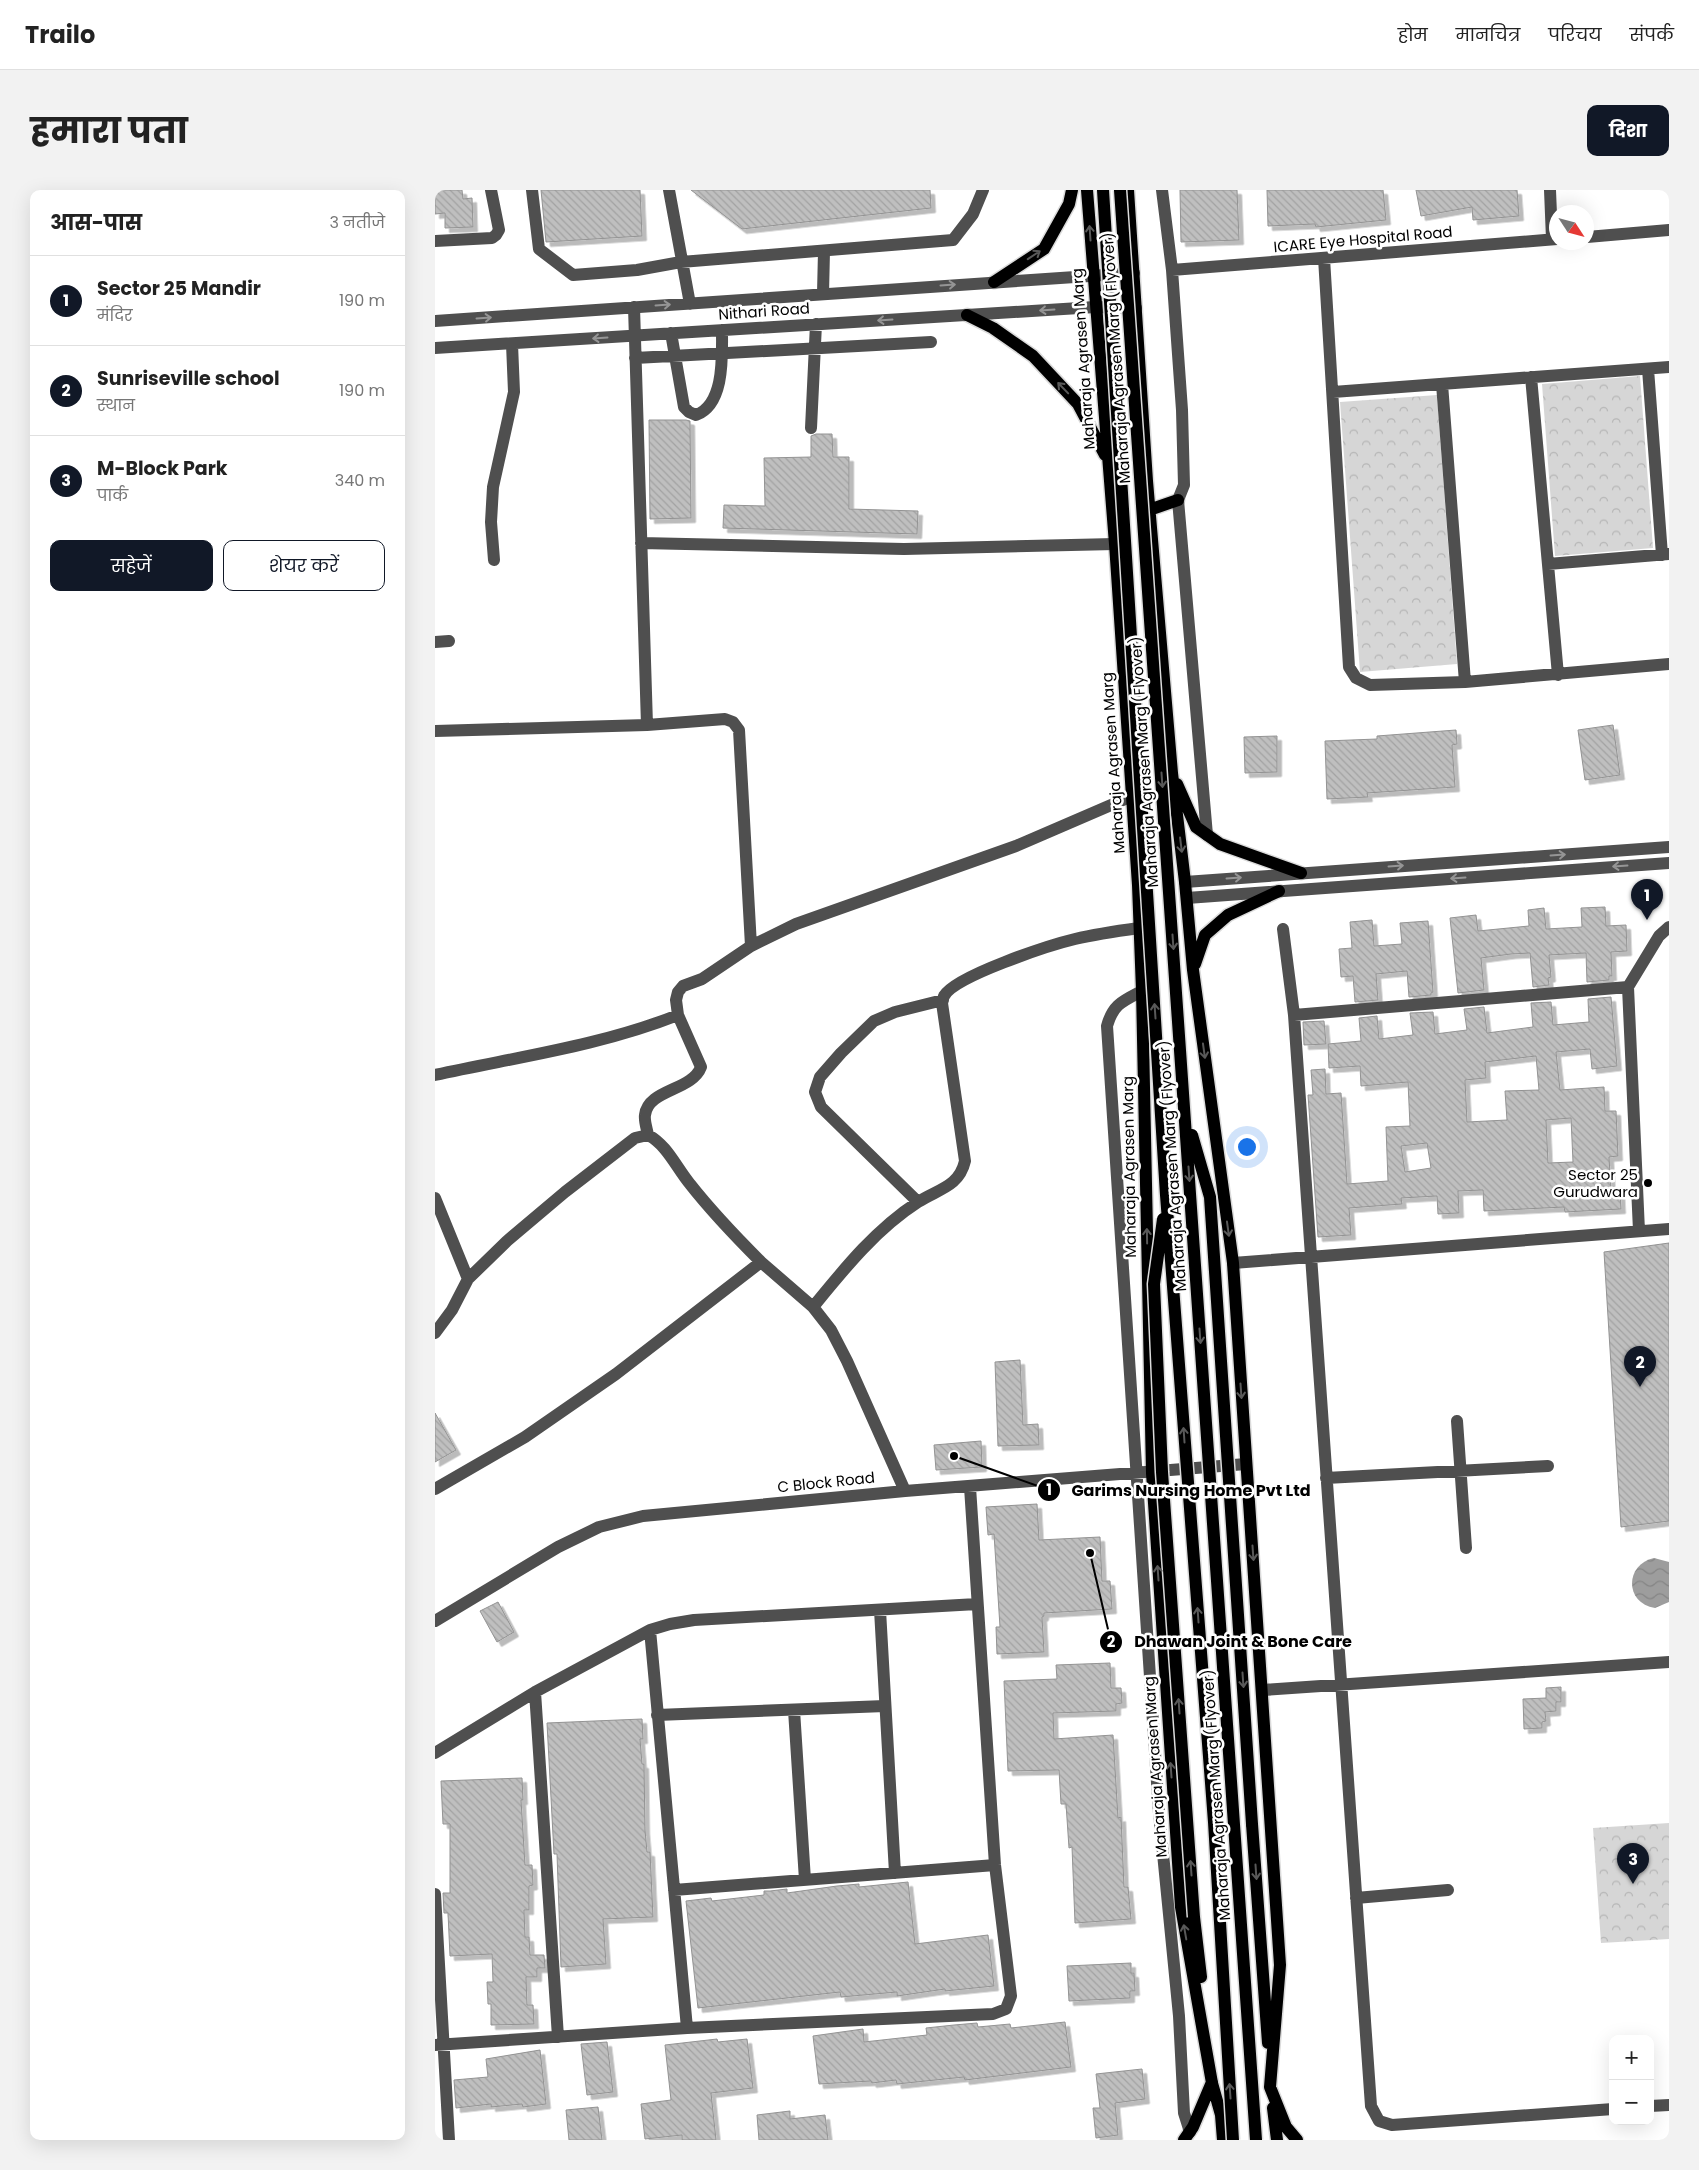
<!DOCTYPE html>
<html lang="hi">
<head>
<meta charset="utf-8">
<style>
	:root { --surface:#fff; --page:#f2f2f2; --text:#222; --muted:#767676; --line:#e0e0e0; --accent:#111827 }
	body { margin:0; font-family:Poppins,"Noto Sans Devanagari",sans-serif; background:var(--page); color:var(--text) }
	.controls { position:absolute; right:15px; bottom:15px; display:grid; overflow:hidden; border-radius:10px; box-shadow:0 5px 20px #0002 }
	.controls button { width:45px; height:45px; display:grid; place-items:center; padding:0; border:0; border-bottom:1px solid var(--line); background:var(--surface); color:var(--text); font:25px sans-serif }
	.compass { position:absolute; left:1114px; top:15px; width:45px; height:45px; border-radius:50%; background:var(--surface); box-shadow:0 5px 20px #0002; rotate:126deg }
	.you { position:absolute; left:811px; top:956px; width:18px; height:18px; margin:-12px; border:4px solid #fff; border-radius:50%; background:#1a73e8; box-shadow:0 0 0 8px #1a73e833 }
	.badge { display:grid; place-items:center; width:32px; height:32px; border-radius:50%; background:var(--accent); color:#fff; font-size:16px; font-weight:700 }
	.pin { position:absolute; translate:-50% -41px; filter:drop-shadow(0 1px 2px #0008) }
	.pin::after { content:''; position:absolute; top:26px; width:18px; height:15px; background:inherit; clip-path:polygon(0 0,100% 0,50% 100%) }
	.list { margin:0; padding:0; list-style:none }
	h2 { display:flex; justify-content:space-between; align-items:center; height:65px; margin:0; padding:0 20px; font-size:21px }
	h2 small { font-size:16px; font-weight:400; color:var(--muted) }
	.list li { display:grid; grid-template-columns:32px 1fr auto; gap:15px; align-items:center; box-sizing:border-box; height:90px; padding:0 20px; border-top:1px solid var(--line) }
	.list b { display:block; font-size:19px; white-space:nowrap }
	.list p { margin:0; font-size:16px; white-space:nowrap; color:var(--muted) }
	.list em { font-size:16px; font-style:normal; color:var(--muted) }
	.actions { display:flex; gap:10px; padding:15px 20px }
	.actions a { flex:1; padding:11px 0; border:1px solid var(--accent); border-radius:10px; text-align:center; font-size:18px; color:var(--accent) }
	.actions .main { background:var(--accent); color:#fff }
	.map { position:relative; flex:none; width:1234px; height:1950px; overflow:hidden; border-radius:10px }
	header { display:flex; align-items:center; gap:30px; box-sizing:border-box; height:70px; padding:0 25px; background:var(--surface); border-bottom:1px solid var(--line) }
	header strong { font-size:24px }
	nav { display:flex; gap:28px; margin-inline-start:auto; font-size:18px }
	.intro { display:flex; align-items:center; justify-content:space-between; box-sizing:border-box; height:120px; padding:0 30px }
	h1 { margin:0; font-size:35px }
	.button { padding:12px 22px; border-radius:10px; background:var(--accent); color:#fff; font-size:18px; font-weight:700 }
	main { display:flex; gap:30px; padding:0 30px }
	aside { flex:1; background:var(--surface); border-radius:10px; box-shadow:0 5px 20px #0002 }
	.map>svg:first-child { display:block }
</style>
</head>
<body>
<header>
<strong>Trailo</strong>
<nav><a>होम</a><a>मानचित्र</a><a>परिचय</a><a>संपर्क</a></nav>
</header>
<div class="intro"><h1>हमारा पता</h1><a class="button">दिशा</a></div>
<main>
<aside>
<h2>आस-पास<small>3 नतीजे</small></h2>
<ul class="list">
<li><span class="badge">1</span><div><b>Sector 25 Mandir</b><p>मंदिर</p></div><em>190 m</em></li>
<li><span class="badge">2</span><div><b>Sunriseville school</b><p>स्थान</p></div><em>190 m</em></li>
<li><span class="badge">3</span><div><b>M-Block Park</b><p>पार्क</p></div><em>340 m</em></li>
</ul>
<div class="actions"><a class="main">सहेजें</a><a>शेयर करें</a></div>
</aside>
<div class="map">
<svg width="1234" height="1950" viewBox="0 0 1234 1950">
	<defs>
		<pattern id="forest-crowns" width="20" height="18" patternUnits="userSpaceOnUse" patternTransform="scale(1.25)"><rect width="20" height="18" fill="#d6d6d6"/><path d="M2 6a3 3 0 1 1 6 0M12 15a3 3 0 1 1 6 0" fill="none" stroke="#b6b6b6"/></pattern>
		<pattern id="water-waves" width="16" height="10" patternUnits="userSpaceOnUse" patternTransform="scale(1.25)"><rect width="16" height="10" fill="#9d9d9d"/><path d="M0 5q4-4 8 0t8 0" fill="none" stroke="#858585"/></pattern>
		<pattern id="building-back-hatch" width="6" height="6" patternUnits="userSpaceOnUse" patternTransform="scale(1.25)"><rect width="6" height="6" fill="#bfbfbf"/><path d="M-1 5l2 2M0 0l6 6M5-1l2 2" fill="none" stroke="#a2a2a2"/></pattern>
		<filter id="shadow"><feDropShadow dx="4.5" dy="4.5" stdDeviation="0" flood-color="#0004"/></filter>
	</defs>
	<rect width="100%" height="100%" fill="#fff"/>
	<path fill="url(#forest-crowns)" d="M1205,186L1218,358L1120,366L1107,194Z
		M1002,205L1022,474L925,482L905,212Z
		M1234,1633V1749L1166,1753L1158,1638Z"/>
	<path fill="url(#water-waves)" d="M1219,1368L1234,1372V1412L1220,1418C1189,1413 1190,1374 1219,1368Z"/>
	<path fill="url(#building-back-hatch)" stroke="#939393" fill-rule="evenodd" filter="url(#shadow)" d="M0,0H27L28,9L37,8L38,37L10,38V23L0,24Z
		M106,0H205L207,46L111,52Z
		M256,0H495L496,18L307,39Z
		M745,0H802L804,50L746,52Z
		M832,0H948L951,30L881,37L880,34L833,36Z
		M981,0H1082L1084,26L1038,30L1037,17L986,26Z
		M214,230H251L255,231L256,328L215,329Z
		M381,244H397L398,267H414V319L483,321L482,344L288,338L289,315L330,316L329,268L376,267V246Z
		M1178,535L1185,585L1150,590L1143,540Z
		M1021,540L1022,554L1017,555L1020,597L932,603L933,607L892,609L890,551L942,549V546Z
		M842,546V582L810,583L809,547Z
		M1170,717L1171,736L1191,735L1192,761L1176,762L1177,786H1174V790L1152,792L1151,763L1114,765L1116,787L1113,788L1114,795L1098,797L1095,763L1076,764L1046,768L1049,800L1023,803L1015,728L1041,725L1043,741L1094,736L1093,720L1109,718L1111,739L1147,737L1146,718Z
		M937,730L939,756L967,754L965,733L993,731L998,802L996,803V805L974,807L972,781L941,784L943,810L920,812L918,786L906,787L904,759L917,758L915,732Z
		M1176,807L1182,876L1157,879L1155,859L1121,862L1125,900L1169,897L1170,921H1181L1183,966L1174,967L1176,1001H1185L1186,1019L1130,1022L1129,1017L1049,1021L1048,1000L1023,1001L1024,1023L1003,1024L1002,1006L966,1008L967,1014L914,1018L916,1045L883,1047L873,905H878L876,880L890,879L891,904L906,903L912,994L953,991L951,937L975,936L973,892L926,896L925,876L894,878L893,854L926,851L924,828L942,826L944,849L978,845L975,823L998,822L1000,844L1032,840L1029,819L1049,817L1052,843L1098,837L1096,813L1116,812L1118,835L1154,832L1153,809ZM1101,866L1104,900L1070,901L1072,930L1032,932L1030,890L1051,888L1050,872ZM1136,928L1138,972L1113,973L1111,930ZM992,953L996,978L970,982L966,956Z
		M889,831L891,854L869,855L868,832Z
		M1234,1053V1331L1186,1337L1169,1062Z
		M585,1170L588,1235L603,1234L604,1255L563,1256L560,1172Z
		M0,1223L21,1260L0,1272Z
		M546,1251L547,1277L501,1280L499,1255Z
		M602,1314L604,1350L665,1347L667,1391H675L677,1419L609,1423V1426L607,1427L609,1462L562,1464L561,1437H565L559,1344L553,1345L551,1317Z
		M63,1412L79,1442L62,1452L45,1421Z
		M675,1473L676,1498H686L687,1513L681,1514V1521L618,1523L619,1549L678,1545L683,1628L686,1627L689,1697H693L696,1729L640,1733L637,1657L634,1658L631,1614H626L624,1580L573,1581L569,1491L622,1489L621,1475Z
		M1126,1497V1512H1121V1521L1110,1522L1111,1531L1107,1532V1538L1089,1539L1088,1509L1111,1508V1498Z
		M207,1529L208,1549H205L207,1574H209L210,1640L212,1662H215L218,1727L168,1729L171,1774L126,1777L122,1664H119L112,1533Z
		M87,1588L88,1610H86L90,1675H97L98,1695L94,1696V1720H89L90,1747H94L95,1765H109L110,1778H102V1787H91L92,1815H98L99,1834L56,1835V1814H53L52,1792H58L57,1764L15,1766L13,1723H9L8,1703H15V1634H8L6,1591Z
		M473,1692L480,1754L553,1745L559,1796L510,1801V1799L462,1806V1802L406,1807L405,1802L263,1818L251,1711L276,1708L277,1711L329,1705V1701H335L352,1699V1703L402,1696L424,1694V1697Z
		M696,1773V1783H699L700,1801H695V1808L634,1811L632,1776Z
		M630,1832L636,1877L530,1890L529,1887L462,1894L461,1890L437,1893L436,1891L384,1894L378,1846L428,1839L429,1852L492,1845L491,1838L519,1835L542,1833L543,1837L575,1834L576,1838Z
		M282,1849L283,1852L312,1849L318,1898L276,1903L281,1950H247V1945L210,1949L206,1914L236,1910L230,1855Z
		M172,1852L178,1902L152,1905L146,1854Z
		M105,1860L111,1914L88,1917L87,1914L56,1917V1914L21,1918L19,1890L53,1887L51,1869Z
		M707,1879L710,1909L680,1913L683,1945L661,1948L658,1918H665L661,1884Z
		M163,1917L167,1950H134L131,1920Z
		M355,1921V1929L390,1925L393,1950H324L322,1925Z"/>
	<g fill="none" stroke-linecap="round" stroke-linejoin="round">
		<defs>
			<path id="major" d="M652,0L680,354L703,695L707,801L717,1283L746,1717L777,1893L786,1925L788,1950
				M693,0L712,291L737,583L750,692L758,780L798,1073L845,1775L835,1897L851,1937L862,1950
				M559,92L609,59L634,14L637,0
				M532,125L558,138L598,166L643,214L670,265
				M714,320L743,310
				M742,594L761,637L785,654L866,683
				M760,774L770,745L793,725L844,701
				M817,1634L833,1853
				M759,1727L766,1787
				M838,1918L842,1950
				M749,1950L758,1937L777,1892"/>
		</defs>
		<use href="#major" stroke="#dbdbdb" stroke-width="15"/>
		<path stroke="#4f4f4f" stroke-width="12" d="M97,0L104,59L138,85L202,80L246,72L518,50L538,24L548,0
			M234,0L255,114
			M727,0L737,80L747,220L749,295L743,310L772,645
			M1115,0L1117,49
			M1152,47L1234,40
			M0,51L57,48L61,45L64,40L56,0
			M889,68L914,477L921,488L935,495L1030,492L1234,474
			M737,80L1122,49
			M388,104L389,61
			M199,117L212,535
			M0,131L699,83
			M236,143L249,217L254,222L261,225C290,214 287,166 287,140
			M0,158L660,117L701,118
			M200,168L496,152
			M1213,179L1227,365
			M1096,187L1123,485
			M1007,194L1030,492
			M898,202L1234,177
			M376,238L381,134
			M206,353L469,359L680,354
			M59,370L56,332L58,297L79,202L77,154
			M1113,374L1234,364
			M0,452L14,451
			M0,541L212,535L290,529L298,532L304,540L316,756
			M750,692L1234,657
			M752,708L1234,673
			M848,739L859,825L936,1916L944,1931L957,1935L1178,1919
			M707,801C688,811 678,814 672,836L724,1623L744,1826L749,1923L755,1942
			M859,825L1193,797
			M0,885C82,867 165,856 243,825
			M213,945C212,939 209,931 210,925C213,899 257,901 266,877L243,825L241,810L243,802L248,796L267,789L316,756L361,734L581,656L697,606
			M0,1008L33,1089
			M483,1012L386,917L380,902L385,887L406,863L439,831L460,822L508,810
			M1204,1041L1193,797L1224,746L1234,737
			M798,1073L1234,1039
			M378,1117C409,1079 441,1039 483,1012C503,999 524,997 530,971L507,813C508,812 508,807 509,806C520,786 615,755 640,749C661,744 682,741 704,738
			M0,1143L17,1120L33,1089L72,1051L130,1002L200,948L213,945C232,955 241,977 255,994C277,1022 301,1047 326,1072
			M1022,1231L1031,1358
			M891,1288L1113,1276
			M0,1299L90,1247L181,1184L326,1072L378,1117L396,1140L412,1171L470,1301
			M445,1420L460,1683
			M0,1431L123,1357L164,1337L208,1326L470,1301L811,1274
			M215,1440L252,1838
			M828,1500L1234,1472
			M100,1502L123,1847
			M359,1520L370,1690
			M222,1525L450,1516
			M0,1563L100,1502L215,1440L235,1434L259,1430L542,1414
			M239,1700L560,1675
			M0,1704L14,1950
			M921,1708L1013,1700
			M0,1855L252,1838L558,1824L571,1819L576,1806L560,1675L535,1297
			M1215,1916L1234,1915"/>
		<use href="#major" stroke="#000" stroke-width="12"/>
		<defs>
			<path id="major-bridge" d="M668,0L731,1005L779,1632L798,1950
				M685,0L821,1950
				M757,945L775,1007L817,1634
				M728,1029L719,1094L727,1282L759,1727"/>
		</defs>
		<use href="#major-bridge" stroke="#dbdbdb" stroke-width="15" stroke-linecap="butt"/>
		<use href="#major-bridge" stroke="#000" stroke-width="12"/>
	</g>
	<defs><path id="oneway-shaft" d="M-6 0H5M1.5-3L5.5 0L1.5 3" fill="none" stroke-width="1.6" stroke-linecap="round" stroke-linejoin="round" transform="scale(1.25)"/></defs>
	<g stroke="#595959">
		<use href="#oneway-shaft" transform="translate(655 43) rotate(-94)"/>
		<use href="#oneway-shaft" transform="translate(599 65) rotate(-34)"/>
		<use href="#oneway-shaft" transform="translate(628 198) rotate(-134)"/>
		<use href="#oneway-shaft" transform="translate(727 590) rotate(86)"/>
		<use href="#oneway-shaft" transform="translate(746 655) rotate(83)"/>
		<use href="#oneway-shaft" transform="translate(738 752) rotate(86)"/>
		<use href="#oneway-shaft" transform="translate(720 821) rotate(-94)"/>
		<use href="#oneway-shaft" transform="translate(769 861) rotate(82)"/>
		<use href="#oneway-shaft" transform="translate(754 984) rotate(86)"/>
		<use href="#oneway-shaft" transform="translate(793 1039) rotate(82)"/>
		<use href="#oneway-shaft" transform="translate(712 1046) rotate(-91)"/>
		<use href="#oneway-shaft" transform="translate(765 1146) rotate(86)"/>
		<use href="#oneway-shaft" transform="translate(806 1201) rotate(86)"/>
		<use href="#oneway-shaft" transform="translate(749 1245) rotate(-94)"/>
		<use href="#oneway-shaft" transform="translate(818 1363) rotate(86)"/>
		<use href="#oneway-shaft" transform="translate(723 1383) rotate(-94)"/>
		<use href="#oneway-shaft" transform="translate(763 1425) rotate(-94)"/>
		<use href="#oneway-shaft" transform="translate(808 1490) rotate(86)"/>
		<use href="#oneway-shaft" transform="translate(744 1516) rotate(-94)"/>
		<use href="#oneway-shaft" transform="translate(736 1580) rotate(-94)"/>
		<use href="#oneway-shaft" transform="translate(756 1678) rotate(-94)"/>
		<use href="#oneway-shaft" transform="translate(821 1682) rotate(86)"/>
		<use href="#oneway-shaft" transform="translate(750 1742) rotate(-100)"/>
		<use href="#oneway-shaft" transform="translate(795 1901) rotate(-94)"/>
	</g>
	<g stroke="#959595">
		<use href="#oneway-shaft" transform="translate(513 95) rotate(-4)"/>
		<use href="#oneway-shaft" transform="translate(228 115) rotate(-4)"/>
		<use href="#oneway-shaft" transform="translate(612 120) rotate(176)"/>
		<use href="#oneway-shaft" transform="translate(49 128) rotate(-4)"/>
		<use href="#oneway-shaft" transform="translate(450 130) rotate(176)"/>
		<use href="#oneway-shaft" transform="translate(165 148) rotate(176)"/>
		<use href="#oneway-shaft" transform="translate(1123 665) rotate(-4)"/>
		<use href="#oneway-shaft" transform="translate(961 676) rotate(-4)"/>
		<use href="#oneway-shaft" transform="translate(1185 676) rotate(176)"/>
		<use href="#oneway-shaft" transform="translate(799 688) rotate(-4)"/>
		<use href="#oneway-shaft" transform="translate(1023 688) rotate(176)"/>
	</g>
	<circle fill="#000" stroke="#fff" stroke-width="2" cx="1213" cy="993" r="5"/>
	<g text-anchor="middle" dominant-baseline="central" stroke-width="5" stroke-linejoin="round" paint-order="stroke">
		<g font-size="15" fill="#000" stroke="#fff">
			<text transform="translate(928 49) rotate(-5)">ICARE Eye Hospital Road</text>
			<text transform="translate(329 121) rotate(-4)">Nithari Road</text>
			<text transform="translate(681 168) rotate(-94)">Maharaja Agrasen Marg (Flyover)</text>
			<text transform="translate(648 169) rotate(-94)">Maharaja Agrasen Marg</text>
			<text transform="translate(709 572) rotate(-94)">Maharaja Agrasen Marg (Flyover)</text>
			<text transform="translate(678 573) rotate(-94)">Maharaja Agrasen Marg</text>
			<text transform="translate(737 976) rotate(-94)">Maharaja Agrasen Marg (Flyover)</text>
			<text transform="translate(694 977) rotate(-91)">Maharaja Agrasen Marg</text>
			<text transform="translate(391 1292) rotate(-6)">C Block Road</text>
			<text transform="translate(720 1577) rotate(-94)">Maharaja Agrasen Marg</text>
			<text transform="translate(781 1605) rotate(-94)">Maharaja Agrasen Marg (Flyover)</text>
		</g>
		<g font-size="15" fill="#000" stroke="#fff" text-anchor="end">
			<text x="1203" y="984">Sector 25<tspan x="1203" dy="17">Gurudwara</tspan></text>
		</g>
	</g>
	<path fill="none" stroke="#000" stroke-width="2" d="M519 1266L614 1300M655 1363L676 1452"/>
	<g fill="#000" stroke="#fff" stroke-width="2">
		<circle cx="519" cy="1266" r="5"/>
		<circle cx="655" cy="1363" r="5"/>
		<circle cx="614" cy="1300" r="12"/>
		<circle cx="676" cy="1452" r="12"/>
	</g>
	<g font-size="15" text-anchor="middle" font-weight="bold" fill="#fff">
		<text x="614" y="1305">1</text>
		<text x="676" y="1457">2</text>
	</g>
	<g font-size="16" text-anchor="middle" font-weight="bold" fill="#000" stroke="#fff" stroke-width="5" stroke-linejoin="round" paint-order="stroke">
		<text x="756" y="1306">Garims Nursing Home Pvt Ltd</text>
		<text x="808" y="1457">Dhawan Joint &amp; Bone Care</text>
	</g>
</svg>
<div class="controls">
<button>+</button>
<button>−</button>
</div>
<svg class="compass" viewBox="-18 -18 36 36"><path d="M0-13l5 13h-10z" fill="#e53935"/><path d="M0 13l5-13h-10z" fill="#767676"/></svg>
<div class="you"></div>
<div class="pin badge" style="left:1212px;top:730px">1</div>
<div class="pin badge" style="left:1205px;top:1197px">2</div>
<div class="pin badge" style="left:1198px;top:1694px">3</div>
</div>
</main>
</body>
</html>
